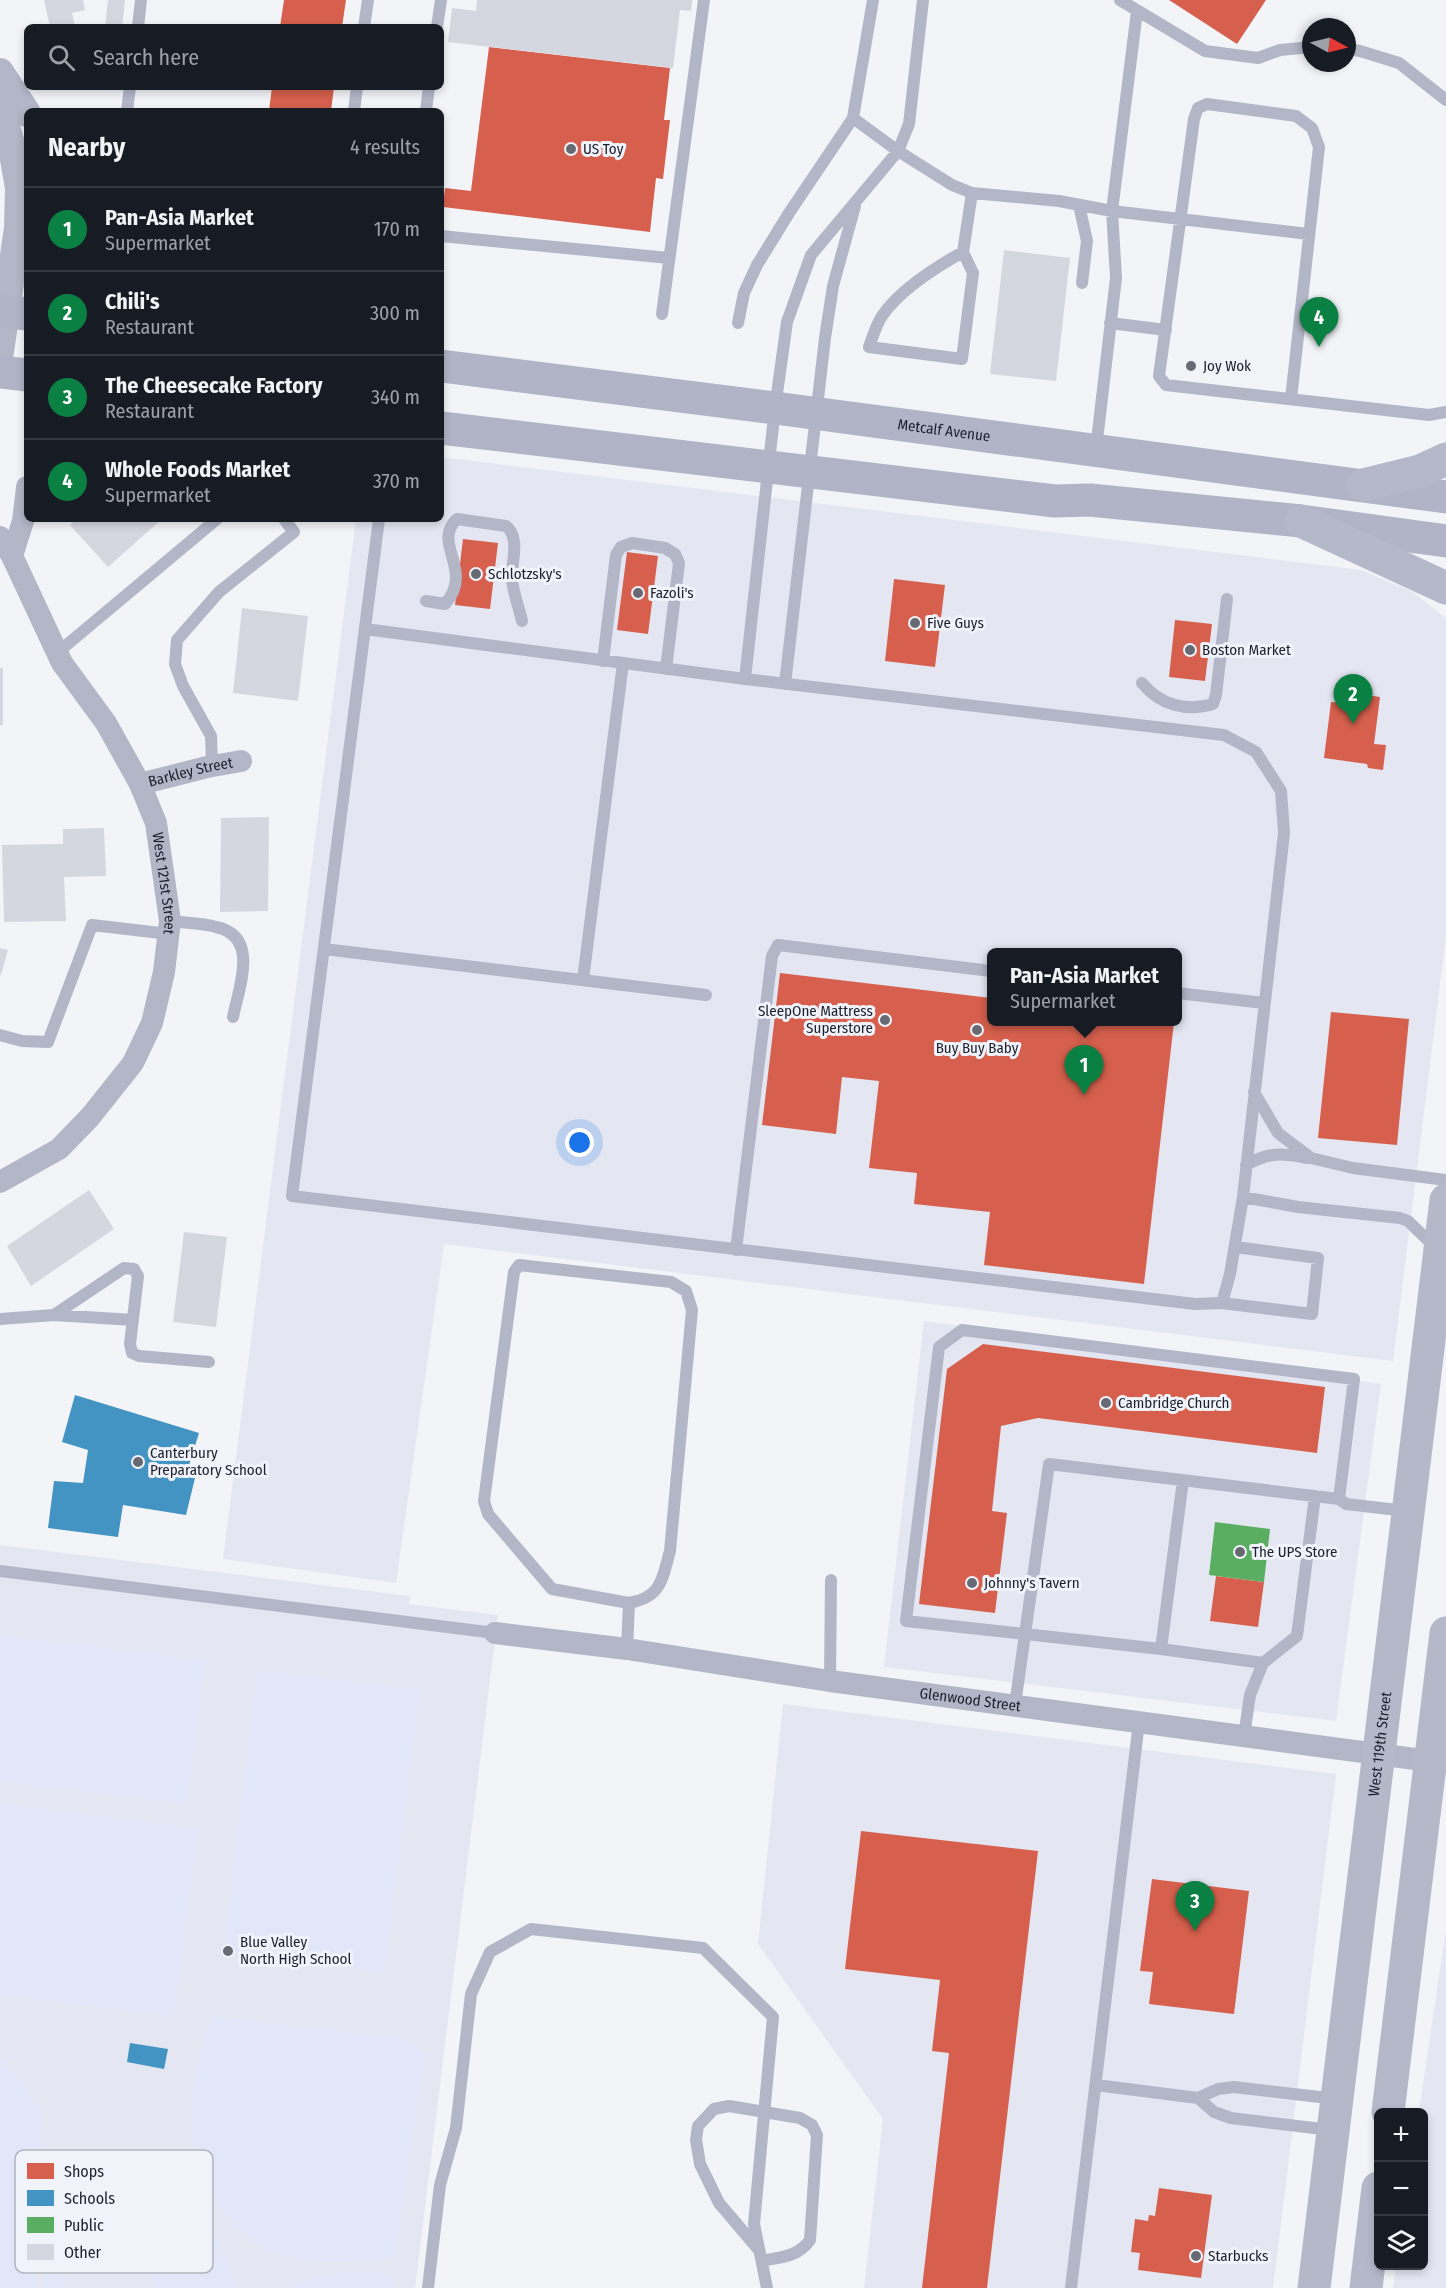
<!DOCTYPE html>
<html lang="en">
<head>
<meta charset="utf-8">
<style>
	:root { --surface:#171b24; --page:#20242c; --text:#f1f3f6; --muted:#9ea1a6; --line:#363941; --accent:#0b8043 }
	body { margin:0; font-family:"Fira Sans Condensed",sans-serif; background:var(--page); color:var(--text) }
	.controls { position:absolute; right:18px; bottom:18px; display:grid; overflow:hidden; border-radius:9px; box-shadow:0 3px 9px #0003 }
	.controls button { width:54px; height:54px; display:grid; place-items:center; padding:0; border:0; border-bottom:2px solid var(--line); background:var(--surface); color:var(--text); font:30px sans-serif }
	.compass { position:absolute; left:1302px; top:18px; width:54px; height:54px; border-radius:50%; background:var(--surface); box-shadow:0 3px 9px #0003; rotate:97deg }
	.you { position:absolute; left:580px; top:1143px; width:21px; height:21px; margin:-15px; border:4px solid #fff; border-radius:50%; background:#1a73e8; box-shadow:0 0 0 9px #1a73e833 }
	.badge { display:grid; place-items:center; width:39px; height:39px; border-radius:50%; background:var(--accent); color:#fff; font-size:20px; font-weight:700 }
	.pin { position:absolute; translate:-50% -50px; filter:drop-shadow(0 2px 3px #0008) }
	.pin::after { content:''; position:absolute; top:32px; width:21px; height:18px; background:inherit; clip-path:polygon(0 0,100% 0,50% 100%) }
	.popup { position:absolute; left:987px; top:948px; width:195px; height:78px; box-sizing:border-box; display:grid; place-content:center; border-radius:9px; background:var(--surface); filter:drop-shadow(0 2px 4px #0005); font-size:20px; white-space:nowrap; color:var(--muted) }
	.popup b { font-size:22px; color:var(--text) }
	.popup::after { content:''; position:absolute; left:50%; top:100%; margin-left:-12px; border:12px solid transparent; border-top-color:var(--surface) }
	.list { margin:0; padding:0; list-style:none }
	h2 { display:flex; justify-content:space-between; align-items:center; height:78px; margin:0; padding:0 24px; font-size:26px }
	h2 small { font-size:20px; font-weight:400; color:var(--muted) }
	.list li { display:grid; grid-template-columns:39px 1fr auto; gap:18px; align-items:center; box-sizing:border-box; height:84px; padding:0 24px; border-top:2px solid var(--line) }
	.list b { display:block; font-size:22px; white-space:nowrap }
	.list p { margin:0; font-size:20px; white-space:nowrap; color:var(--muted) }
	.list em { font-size:20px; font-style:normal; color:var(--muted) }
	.icon { flex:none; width:33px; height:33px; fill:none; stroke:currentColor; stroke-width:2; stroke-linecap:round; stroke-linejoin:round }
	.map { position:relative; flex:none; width:1446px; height:2288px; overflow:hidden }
	.search { position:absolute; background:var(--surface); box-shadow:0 3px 9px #0003; left:24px; top:24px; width:420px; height:66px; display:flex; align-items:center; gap:15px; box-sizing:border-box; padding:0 21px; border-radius:9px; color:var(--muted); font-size:22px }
	.panel { position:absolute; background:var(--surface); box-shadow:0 3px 9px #0003; left:24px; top:108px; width:420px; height:414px; border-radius:9px }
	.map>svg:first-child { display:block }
</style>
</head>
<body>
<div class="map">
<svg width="1446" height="2288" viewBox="0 0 1446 2288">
	<rect width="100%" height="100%" fill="#f3f4f8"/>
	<path fill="#e4e7f2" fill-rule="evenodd" d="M441,457L1361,570L1411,591L1446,618V936L1393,1361L444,1244L396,1583L223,1559L356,519H441ZM991,952H1177V1022H991Z
		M924,1321L1381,1384L1336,1721L884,1667Z
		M0,1545L410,1596L409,1604L498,1615L415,2288H0Z
		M783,1704L1336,1774L1273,2288H864L883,2119L758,1944Z
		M1446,1929V2288H1393L1396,2266H1424V2112H1419Z"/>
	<path fill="#e1e6f8" d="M0,1635L205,1660L187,1804L0,1782Z
		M258,1669L420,1690L384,1973L223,1952Z
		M0,1804L198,1828L174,2016L0,1995Z
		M213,2016L410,2039L424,2056L395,2257C354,2262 303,2267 264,2248C248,2241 237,2228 226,2215C176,2154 188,2085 213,2016Z
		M0,2059L22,2082L43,2116L33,2195L46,2198L35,2288H0Z
		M80,2156C160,2169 215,2206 236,2288H156C142,2245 105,2242 67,2253L63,2288H44L56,2195L65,2196Z
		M360,2271L394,2275V2288H287C310,2275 334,2273 360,2271Z"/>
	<path fill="#d6604d" d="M284,0H346L342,27H280Z
		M1169,0H1266L1237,44Z
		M489,47L670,68L664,120H670L663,179L656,178L650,232L443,207L445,188L471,191Z
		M272,87H334L331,111H269Z
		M463,539L498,543L490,609L455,605Z
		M627,552L658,556L648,634L617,630Z
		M894,579L945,585L935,667L885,661Z
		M1175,620L1212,624L1205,681L1169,677Z
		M1346,692L1380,697L1374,744L1386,745L1383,770L1368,768L1367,764L1324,758L1331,702L1345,703Z
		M780,973L991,998V1022H1174L1144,1284L984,1265L990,1212L914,1204L917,1173L869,1168L879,1081L842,1077L836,1134L762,1125Z
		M1331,1012L1409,1019L1397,1145L1318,1138Z
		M983,1344L1325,1387L1317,1453L1038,1418L1001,1426L992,1511L1007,1513L995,1613L919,1604L947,1369Z
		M1216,1576L1264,1582L1258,1627L1210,1621Z
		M861,1831L1038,1851L987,2288H922L949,2053L932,2051L940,1980L845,1969Z
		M1152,1879L1249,1891L1234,2014L1149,2004L1153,1972L1140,1971Z
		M1159,2188L1212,2195L1201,2278L1138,2270L1140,2253L1131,2252L1135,2219L1148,2221L1149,2215L1155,2216Z"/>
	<path fill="#4393c3" d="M75,1395L199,1433L186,1475L195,1478L186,1515L123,1505L118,1537L48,1528L54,1481L83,1483L88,1450L62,1442Z
		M130,2043L168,2049L164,2069L127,2062Z"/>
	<path fill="#5aae61" d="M1215,1522L1270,1529L1264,1582L1209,1575Z"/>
	<path fill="#d5d7e0" d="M44,0H83L85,10L72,13L75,27H50Z
		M108,0H125L122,27H105Z
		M477,0H692L691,11L680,10L673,68L448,42L452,8L476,11Z
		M1004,250L1070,258L1056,381L990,374Z
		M77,519H162L108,567L70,525Z
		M242,608L308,616L298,701L233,693Z
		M0,668H3V725H0Z
		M269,817L268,911L220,912L221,818Z
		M104,828L106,876L64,877L66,921L4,922L2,845L63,844V829Z
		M0,948L8,950L1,975H0Z
		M89,1190L114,1229L31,1286L7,1246Z
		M184,1232L227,1237L216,1327L173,1322Z"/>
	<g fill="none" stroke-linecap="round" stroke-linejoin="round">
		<path stroke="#b2b6c7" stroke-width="12" d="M1120,0L1205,51L1258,58L1280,50L1311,47
			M138,27L141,0
			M364,27L368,0
			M437,27L441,0
			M1347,49L1360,51L1399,63L1446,100
			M127,111L130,87
			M354,111L357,87
			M426,111L429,87
			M853,118L898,151L952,185L972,193L1059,201L1112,211L1309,234
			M1079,205L1087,241L1082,283
			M441,236L669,258
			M963,252L973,273L962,359L869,347C873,336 876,325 882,316C899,291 936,267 963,252Z
			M963,252L972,193
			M662,314L704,0
			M738,323L744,293L757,265L789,213L853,118L873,0
			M1110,323L1166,330
			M1291,399L1319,147L1312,128L1296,116L1207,104L1198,108L1194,119L1159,376L1166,385L1429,415L1446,412
			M1096,449L1116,278L1112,211L1137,11
			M426,601L445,604C475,570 431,543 457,519L506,526C521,538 511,562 512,579C513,593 519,607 522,621
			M365,629L745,679L1224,735L1256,752L1281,791L1284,833L1243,1197L1230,1274L1222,1303L1195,1304L292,1196L379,519
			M57,653L217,519
			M603,661L616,555L621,547L632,543L665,548L675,554L679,563L666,669
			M745,679L775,408L787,322L811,255L898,151L909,124L923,0
			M1142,683C1160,705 1186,712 1213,704L1216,695L1227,599
			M785,684L825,338L833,286L855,206
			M212,766L211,736L183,686L175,664L177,640L219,592L294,532L284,519
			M170,921C185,923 202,923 216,927C260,936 239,987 233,1017
			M324,949L706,995
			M583,980L623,663
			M1177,993L1264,1003
			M0,1035L22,1041L48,1042L92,925L169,934
			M1254,1092L1278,1133L1311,1158L1353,1168L1446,1180
			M1246,1165C1269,1152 1281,1153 1307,1158
			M1243,1197L1298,1207L1400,1218L1408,1221L1436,1248
			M736,1250L772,956L778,945L991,971
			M1222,1303L1312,1314L1318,1258L1235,1247
			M54,1315L124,1268L134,1269L138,1276L130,1344L132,1353L139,1356L209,1362
			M0,1319L54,1315L133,1320
			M1183,1480L1161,1649L906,1621L939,1347L962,1330L1354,1379L1339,1499
			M0,1571L495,1633
			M627,1649L629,1603C662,1597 662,1579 670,1551L692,1310L686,1291L671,1282L519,1265L514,1272L484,1501L488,1514L552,1589L629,1603
			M1161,1649L1263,1663
			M830,1681L831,1580
			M1015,1705L1049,1464L1339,1499L1346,1504L1406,1511
			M1244,1736L1250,1695L1263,1663L1297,1636L1315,1496
			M1096,2085L1198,2098L1218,2089L1234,2087L1337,2099
			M1198,2098L1214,2112L1231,2118L1331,2130
			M759,2250L719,2203L700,2164L696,2140L698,2126L714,2109L729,2106L800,2118L812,2125L817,2135L810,2240C798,2257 781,2257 762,2261
			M428,2288L440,2185L456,2128L471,1994L490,1952L531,1929L703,1948L773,2017L754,2224L767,2288
			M1071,2288L1139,1722"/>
		<g stroke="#b2b6c7" stroke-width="22">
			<path id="s1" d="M0,537L12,556L62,663L106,723L140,784L156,823L170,921L164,972L152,1023L133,1063L90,1117L59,1149L0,1182"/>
			<path d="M12,556L23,521L27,487"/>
			<path id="s2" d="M140,784L207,767L241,761"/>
			<path id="s3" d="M495,1633L627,1649L830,1681L1445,1763"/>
		</g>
		<path stroke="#b2b6c7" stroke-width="28" d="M0,72L27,113
			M0,82L2,113L12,147L19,188L18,228L0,352"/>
		<g stroke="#b1b4c6" stroke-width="33">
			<path d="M0,311L27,314"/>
			<path id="s4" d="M441,366L775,408L1446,497"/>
			<path d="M0,372L27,375"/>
			<path d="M441,428L1055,501L1090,500L1301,521L1446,541"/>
		</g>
		<g stroke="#b4b8c9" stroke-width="33">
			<path d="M1363,485L1420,471L1446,459"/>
			<path d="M1301,521L1446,588"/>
			<path d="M1388,2112L1446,1633"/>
			<path id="s5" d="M1314,2288L1446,1200"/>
			<path d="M1366,2288L1378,2188"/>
		</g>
	</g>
	<g fill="#686a73" stroke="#f1f3fa" stroke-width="2">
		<circle cx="571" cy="149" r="6"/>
		<circle cx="1191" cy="366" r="6"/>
		<circle cx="476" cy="574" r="6"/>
		<circle cx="638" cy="593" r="6"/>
		<circle cx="915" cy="623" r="6"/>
		<circle cx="1190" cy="650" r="6"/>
		<circle cx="885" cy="1020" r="6"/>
		<circle cx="977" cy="1030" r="6"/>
		<circle cx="1106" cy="1403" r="6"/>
		<circle cx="138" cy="1462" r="6"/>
		<circle cx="1240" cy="1552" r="6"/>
		<circle cx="972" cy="1583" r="6"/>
		<circle cx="228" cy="1951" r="6"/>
		<circle cx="1196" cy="2256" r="6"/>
	</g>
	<g text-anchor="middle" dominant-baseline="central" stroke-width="6" stroke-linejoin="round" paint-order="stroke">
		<g font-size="15" fill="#1d202c" stroke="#f1f3fa" text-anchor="start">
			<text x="583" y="149">US Toy</text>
			<text x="1203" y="366">Joy Wok</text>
			<text x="488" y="574">Schlotzsky's</text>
			<text x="650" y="593">Fazoli's</text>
			<text x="927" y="623">Five Guys</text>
			<text x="1202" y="650">Boston Market</text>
			<text x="873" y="1011" text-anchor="end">SleepOne Mattress<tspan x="873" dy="17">Superstore</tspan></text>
			<text x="977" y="1048" text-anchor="middle">Buy Buy Baby</text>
			<text x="1118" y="1403">Cambridge Church</text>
			<text x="150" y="1453">Canterbury<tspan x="150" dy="17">Preparatory School</tspan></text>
			<text x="1252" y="1552">The UPS Store</text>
			<text x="984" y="1583">Johnny's Tavern</text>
			<text x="240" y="1942">Blue Valley<tspan x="240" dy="17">North High School</tspan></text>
			<text x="1208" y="2256">Starbucks</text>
		</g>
		<g font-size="15" fill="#1d202c" stroke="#f1f3fa">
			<text stroke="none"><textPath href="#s4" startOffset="507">Metcalf Avenue</textPath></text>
			<text stroke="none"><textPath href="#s2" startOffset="52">Barkley Street</textPath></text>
			<text stroke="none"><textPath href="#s1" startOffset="388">West 121st Street</textPath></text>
			<text stroke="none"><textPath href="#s3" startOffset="480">Glenwood Street</textPath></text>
			<text stroke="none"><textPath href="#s5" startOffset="548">West 119th Street</textPath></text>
		</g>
	</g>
	<rect x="15" y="2150" width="198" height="123" rx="9" fill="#f1f3fa" stroke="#b1b4bc" stroke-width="1.5"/>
	<rect x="27" y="2163" width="27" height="16" fill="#d6604d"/>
	<rect x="27" y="2190" width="27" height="16" fill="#4393c3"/>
	<rect x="27" y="2217" width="27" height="16" fill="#5aae61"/>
	<rect x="27" y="2244" width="27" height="16" fill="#d5d7e0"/>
	<g font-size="16" fill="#1d202c">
		<text x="64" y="2177">Shops</text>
		<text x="64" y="2204">Schools</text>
		<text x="64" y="2231">Public</text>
		<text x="64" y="2258">Other</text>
	</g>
</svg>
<div class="controls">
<button>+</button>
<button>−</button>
<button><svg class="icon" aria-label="layers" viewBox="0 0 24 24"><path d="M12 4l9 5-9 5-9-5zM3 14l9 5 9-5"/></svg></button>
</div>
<svg class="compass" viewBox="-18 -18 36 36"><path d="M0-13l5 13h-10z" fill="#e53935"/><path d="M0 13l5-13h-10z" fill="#9ea1a6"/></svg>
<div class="you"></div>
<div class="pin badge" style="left:1084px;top:1095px">1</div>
<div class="popup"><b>Pan-Asia Market</b>Supermarket</div>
<div class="pin badge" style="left:1353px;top:724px">2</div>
<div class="pin badge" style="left:1195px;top:1931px">3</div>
<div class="pin badge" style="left:1319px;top:347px">4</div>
<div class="search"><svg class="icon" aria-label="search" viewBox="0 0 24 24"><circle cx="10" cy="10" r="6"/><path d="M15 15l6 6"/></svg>Search here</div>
<section class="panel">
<h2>Nearby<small>4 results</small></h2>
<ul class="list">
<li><span class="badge">1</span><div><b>Pan-Asia Market</b><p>Supermarket</p></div><em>170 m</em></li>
<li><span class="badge">2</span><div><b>Chili's</b><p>Restaurant</p></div><em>300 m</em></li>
<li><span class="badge">3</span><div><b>The Cheesecake Factory</b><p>Restaurant</p></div><em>340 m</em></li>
<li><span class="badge">4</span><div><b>Whole Foods Market</b><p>Supermarket</p></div><em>370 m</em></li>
</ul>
</section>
</div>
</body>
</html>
